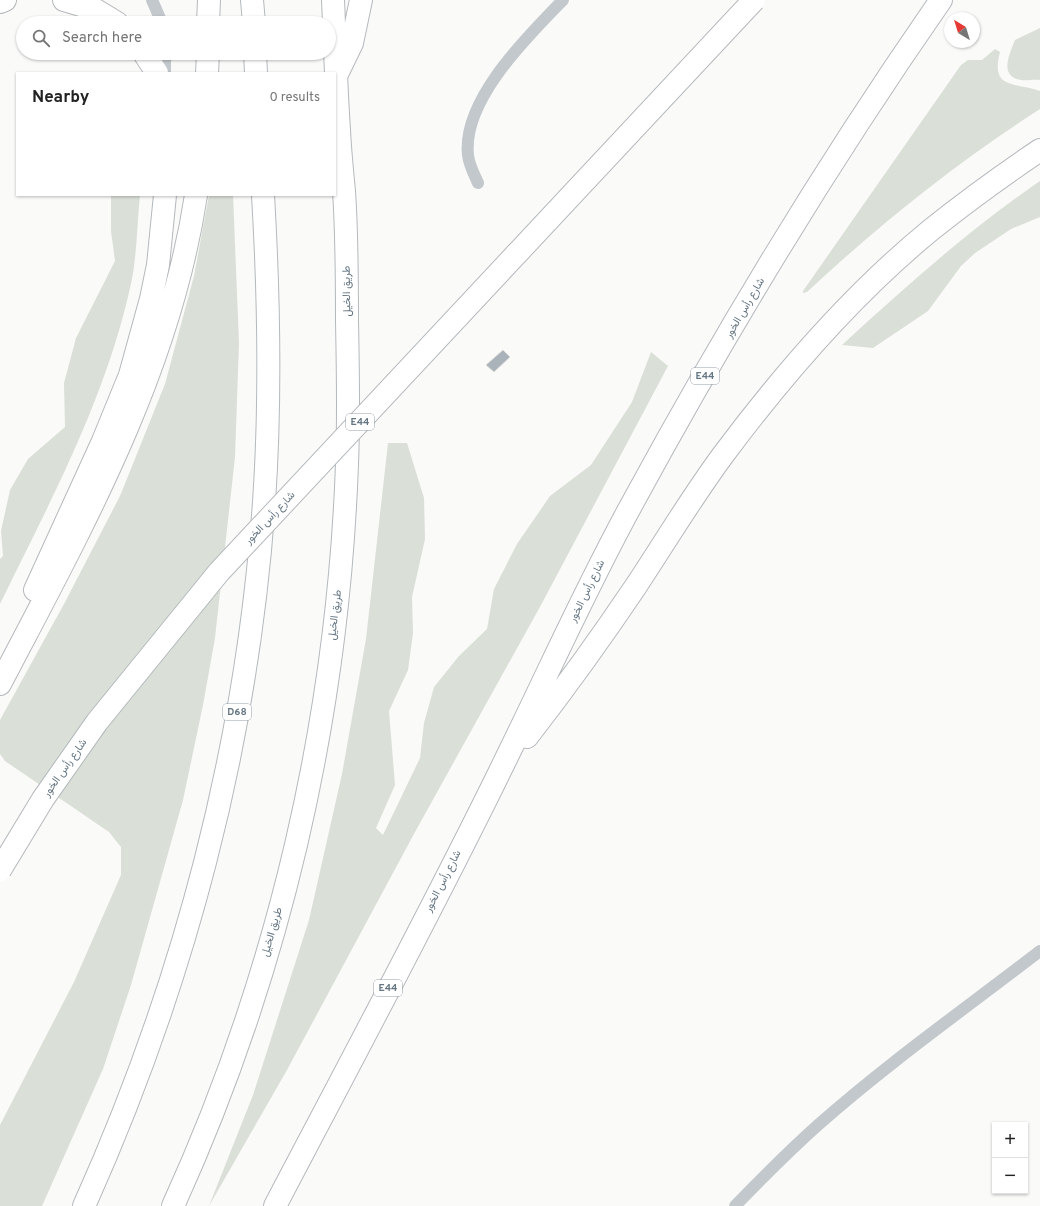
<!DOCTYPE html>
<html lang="en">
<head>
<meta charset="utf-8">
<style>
	:root { --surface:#fff; --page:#f2f2f2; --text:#222; --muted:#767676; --line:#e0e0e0 }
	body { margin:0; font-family:Overpass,Vazirmatn,sans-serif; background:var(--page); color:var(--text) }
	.controls { position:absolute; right:12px; bottom:12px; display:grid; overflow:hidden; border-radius:0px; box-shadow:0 1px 3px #0004 }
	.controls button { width:36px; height:36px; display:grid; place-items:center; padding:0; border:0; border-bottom:1px solid var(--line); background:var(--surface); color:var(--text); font:20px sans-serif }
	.compass { position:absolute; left:944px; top:12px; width:36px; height:36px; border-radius:50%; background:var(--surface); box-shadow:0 1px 3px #0004; rotate:322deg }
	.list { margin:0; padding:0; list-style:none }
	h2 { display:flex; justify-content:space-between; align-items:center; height:52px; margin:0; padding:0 16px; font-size:17px }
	h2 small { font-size:13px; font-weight:400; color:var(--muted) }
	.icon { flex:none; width:22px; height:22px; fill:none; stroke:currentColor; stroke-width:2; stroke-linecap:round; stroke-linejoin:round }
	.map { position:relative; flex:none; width:1040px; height:1206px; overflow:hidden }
	.search { position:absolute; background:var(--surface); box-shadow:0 1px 3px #0004; left:16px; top:16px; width:320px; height:44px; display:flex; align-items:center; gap:10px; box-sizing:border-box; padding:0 14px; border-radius:22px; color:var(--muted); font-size:15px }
	.panel { position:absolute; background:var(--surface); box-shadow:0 1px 3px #0004; left:16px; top:72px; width:320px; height:124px; border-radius:0px }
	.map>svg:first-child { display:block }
</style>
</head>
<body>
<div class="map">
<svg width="1040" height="1206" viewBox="0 0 1040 1206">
	<rect width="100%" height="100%" fill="#fafaf8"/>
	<path fill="#dadfd7" d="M1040,28V80C1033,79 1027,81 1021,80C998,76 1010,53 1015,40Z
		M995,49L1000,52C990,90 1015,82 1040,91V109C956,163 880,224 807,292L803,293V291L961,65L968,60H982Z
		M1040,181V217L1011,229L975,253L961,266L928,311L873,348L842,345C905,287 969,230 1040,181Z
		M111,195H140C137,224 137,260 130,288C105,400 50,502 0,604V559L3,556L1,531L10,490L28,459L65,427L64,383L76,338L115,261L111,231Z
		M209,195H233L239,343L235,457L215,638L203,705L183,800L131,985L103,1069L42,1206H0V1125L74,982L121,875V847L109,832L5,761L0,754V720L64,604L120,496L165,384L194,276Z
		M651,352L668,366L541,605L415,832L287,1070L209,1206L253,1095L309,920L342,774L366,639L388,443H407L424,498L425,539L412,597L413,633L408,670L389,711L395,785L376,828L383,835L420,758L424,723L434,687L459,656L487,629L494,589L517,544L550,496L591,465L632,402Z"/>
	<path fill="#aab3b9" stroke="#dcdcda" d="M503,350L510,357L494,372L486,365Z"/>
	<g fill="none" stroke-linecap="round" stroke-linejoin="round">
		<defs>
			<path id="highway" d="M64,0L94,9L117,23
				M252,0L254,23
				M0,2L5,0
				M208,23L209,0
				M144,53L157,73
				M255,53L256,73
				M338,72L352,43L361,0
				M207,73L208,53
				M35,590L103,441L130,375L151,299L158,265L165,195
				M0,684C82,527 169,373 196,195
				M527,737C565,688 601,638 636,586C665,542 692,497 723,455C782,376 856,291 932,229C967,201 1003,175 1040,150
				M84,1206C184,984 247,745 264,502C271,400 269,297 263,195
				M173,1206C279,974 338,718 347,464C349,416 348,369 347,321C347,278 347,235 344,191C342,171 340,150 339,130C336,87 335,43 333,0
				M275,1206C351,1061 429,916 501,769C545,680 585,589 633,502C727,329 829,161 941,0"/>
		</defs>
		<use href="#highway" stroke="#b4b9bd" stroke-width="24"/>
		<path stroke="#c3c8cc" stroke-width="12" d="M152,0L162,23
			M165,73V53
			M478,183C474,174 469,165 468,155C462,100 528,36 563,0
			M735,1206C762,1178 789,1151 818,1125C888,1063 966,1008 1040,951"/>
		<use href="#highway" stroke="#fff" stroke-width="22"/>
		<defs>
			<path id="highway-bridge" d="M0,870L43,799L97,722L219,572L754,0"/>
		</defs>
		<use href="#highway-bridge" stroke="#b4b9bd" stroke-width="24" stroke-linecap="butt"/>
		<use href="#highway-bridge" stroke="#fff" stroke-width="22"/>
	</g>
	<g text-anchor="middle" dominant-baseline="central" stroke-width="4" stroke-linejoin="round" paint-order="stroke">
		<g fill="#fff" stroke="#939fa8" stroke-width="1">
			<rect x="691" y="368" width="28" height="16" rx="3"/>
			<rect x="346" y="414" width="28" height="16" rx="3"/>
			<rect x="223" y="704" width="28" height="16" rx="3"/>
			<rect x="374" y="980" width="28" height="16" rx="3"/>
		</g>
		<g font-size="10" font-weight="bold" fill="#657683">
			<text x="705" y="376">E44</text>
			<text x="360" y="422">E44</text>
			<text x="237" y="712">D68</text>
			<text x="388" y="988">E44</text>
		</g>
		<g font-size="11" fill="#657683" stroke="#fff">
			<text transform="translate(347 291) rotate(-91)">طريق الخيل</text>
			<text transform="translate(745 308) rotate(-60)">شارع رأس الخور</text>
			<text transform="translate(270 518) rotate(-47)">شارع رأس الخور</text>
			<text transform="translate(587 591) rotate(-64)">شارع رأس الخور</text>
			<text transform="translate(335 615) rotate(-83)">طريق الخيل</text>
			<text transform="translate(65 768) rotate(-55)">شارع رأس الخور</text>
			<text transform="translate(443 881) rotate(-63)">شارع رأس الخور</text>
			<text transform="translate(272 932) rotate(-74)">طريق الخيل</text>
		</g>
	</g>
</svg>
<div class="controls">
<button>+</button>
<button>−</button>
</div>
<svg class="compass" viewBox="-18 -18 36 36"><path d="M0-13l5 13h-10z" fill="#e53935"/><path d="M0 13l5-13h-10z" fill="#767676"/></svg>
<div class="search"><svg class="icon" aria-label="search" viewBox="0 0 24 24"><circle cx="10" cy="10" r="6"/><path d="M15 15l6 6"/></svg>Search here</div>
<section class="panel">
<h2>Nearby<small>0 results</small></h2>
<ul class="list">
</ul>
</section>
</div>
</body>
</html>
